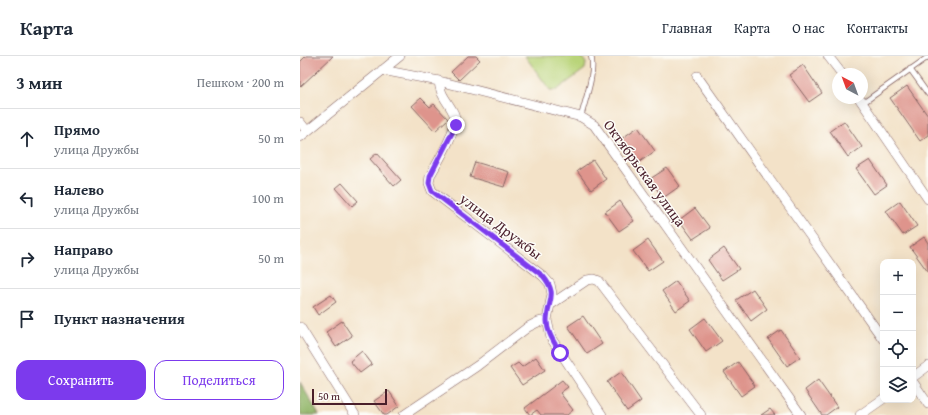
<!DOCTYPE html>
<html lang="ru">
<head>
<meta charset="utf-8">
<style>
	:root { --surface:#fff; --page:#f2f2f3; --text:#1f2937; --muted:#747a83; --line:#e0e1e3; --accent:#7c3aed }
	body { margin:0; font-family:"Gentium Book Plus",serif; background:var(--page); color:var(--text) }
	.controls { position:absolute; right:12px; bottom:12px; display:grid; overflow:hidden; border-radius:8px; box-shadow:0 4px 16px #0002 }
	.controls button { width:36px; height:36px; display:grid; place-items:center; padding:0; border:0; border-bottom:1px solid var(--line); background:var(--surface); color:var(--text); font:20px sans-serif }
	.compass { position:absolute; left:532px; top:12px; width:36px; height:36px; border-radius:50%; background:var(--surface); box-shadow:0 4px 16px #0002; rotate:319deg }
	.scale { position:absolute; left:12px; bottom:10px; width:75px; box-sizing:border-box; padding-left:4px; border:2px solid #4a1f2b; border-top:0; font-size:11px; line-height:14px; white-space:nowrap; color:#4a1f2b; -webkit-text-stroke:3px #fdfcf7; paint-order:stroke }
	.stop { position:absolute; width:12px; height:12px; margin:-9px; border:3px solid #7c3aed; border-radius:50%; background:#fff }
	.stop.end { background:#7c3aed; border-color:#fff; box-shadow:0 1px 4px #0008 }
	.list { margin:0; padding:0; list-style:none }
	h2 { display:flex; justify-content:space-between; align-items:center; height:52px; margin:0; padding:0 16px; font-size:17px }
	h2 small { font-size:13px; font-weight:400; color:var(--muted) }
	.list li { display:grid; grid-template-columns:26px 1fr auto; gap:12px; align-items:center; box-sizing:border-box; height:60px; padding:0 16px; border-top:1px solid var(--line) }
	.list b { display:block; font-size:15px; white-space:nowrap }
	.list p { margin:0; font-size:13px; white-space:nowrap; color:var(--muted) }
	.list em { font-size:13px; font-style:normal; color:var(--muted) }
	.actions { display:flex; gap:8px; padding:12px 16px }
	.actions a { flex:1; padding:9px 0; border:1px solid var(--accent); border-radius:12px; text-align:center; font-size:14px; color:var(--accent) }
	.actions .main { background:var(--accent); color:#fff }
	.icon { flex:none; width:22px; height:22px; fill:none; stroke:currentColor; stroke-width:2; stroke-linecap:round; stroke-linejoin:round }
	.map { position:relative; flex:none; width:628px; height:359px; overflow:hidden }
	header { display:flex; align-items:center; gap:24px; box-sizing:border-box; height:56px; padding:0 20px; background:var(--surface); border-bottom:1px solid var(--line) }
	header strong { font-size:19px }
	nav { display:flex; gap:22px; margin-inline-start:auto; font-size:14px }
	main { display:flex }
	aside { flex:1; background:var(--surface) }
	.map>svg:first-child { display:block }
</style>
</head>
<body>
<header>
<strong>Карта</strong>
<nav><a>Главная</a><a>Карта</a><a>О нас</a><a>Контакты</a></nav>
</header>
<main>
<aside>
<h2>3 мин<small>Пешком · 200 m</small></h2>
<ul class="list">
<li><svg class="icon" aria-label="ahead" viewBox="0 0 24 24"><path d="M12 20V5M6 11l6-6 6 6"/></svg><div><b>Прямо</b><p>улица Дружбы</p></div><em>50 m</em></li>
<li><svg class="icon" aria-label="left" viewBox="0 0 24 24"><path d="M17 20v-9H6M10 6l-5 5 5 5"/></svg><div><b>Налево</b><p>улица Дружбы</p></div><em>100 m</em></li>
<li><svg class="icon" aria-label="right" viewBox="0 0 24 24"><path d="M7 20v-9h11M14 6l5 5-5 5"/></svg><div><b>Направо</b><p>улица Дружбы</p></div><em>50 m</em></li>
<li><svg class="icon" aria-label="arrive" viewBox="0 0 24 24"><path d="M6 21V4h12l-3 4 3 4H6"/></svg><div><b>Пункт назначения</b></div></li>
</ul>
<div class="actions"><a class="main">Сохранить</a><a>Поделиться</a></div>
</aside>
<div class="map">
<svg width="628" height="359" viewBox="0 0 628 359">
	<rect width="100%" height="100%" fill="#fdfcf7"/>
	<filter id="ink" filterUnits="userSpaceOnUse"><feTurbulence type="fractalNoise" baseFrequency=".025" numOctaves="2"/><feDisplacementMap in="SourceGraphic" scale="8" xChannelSelector="R" yChannelSelector="G"/><feConvolveMatrix kernelMatrix="1 2 1 2 8 2 1 2 1" color-interpolation-filters="sRGB"/></filter>
	<filter id="wash" filterUnits="userSpaceOnUse"><feTurbulence type="fractalNoise" baseFrequency=".012" numOctaves="4" result="noise"/><feDisplacementMap in="SourceGraphic" scale="16" xChannelSelector="R" yChannelSelector="G"/><feGaussianBlur stdDeviation="0.9" result="paint"/><feColorMatrix in="noise" values="0 0 0 0 0 0 0 0 0 0 0 0 0 0 0 0 0 1.4 0 .05"/><feComposite in="paint" operator="in"/></filter>
	<g filter="url(#wash)">
		<rect width="100%" height="100%" fill="#f3e2c8"/>
		<path fill="#b9d479" stroke="#827a52" d="M225,0H281L286,7L285,13L257,34H250Z"/>
		<path fill="#92b669" stroke="#6e6a4a" d="M0,326L19,359H1L0,356Z"/>
		<g id="blocks">
			<path fill="#de948c" d="M6,0H33L0,31V6Z
				M168,0H176L180,4L159,24L151,16Z
				M503,9L522,37L509,46L489,19Z
				M607,30L628,60V79L620,85L590,42Z
				M121,42L130,51L134,48L148,63L135,75L112,50Z
				M544,65L562,91L548,101L530,75Z
				M338,71L355,95L338,107L321,83Z
				M77,97L101,124L94,130L70,103Z
				M293,104L306,123L291,134L277,115Z
				M570,104L587,129L574,138L556,113Z
				M175,106L209,116L204,131L170,121Z
				M367,112L380,130L363,142L350,123Z
				M42,127L58,145L52,150L36,132Z
				M320,145L334,165L319,175L305,156Z
				M600,145L617,170L603,179L586,155Z
				M395,152L410,172L393,183L379,164Z
				M624,181L628,187V216L610,191Z
				M348,184L363,205L348,215L333,195Z
				M424,192L439,213L422,224L408,204Z
				M376,225L390,245L376,255L362,235Z
				M453,233L467,253L451,265L436,244Z
				M31,239L36,246L18,259L13,251Z
				M283,260L302,288L287,298L268,270Z
				M405,262L422,285L406,296L390,273Z
				M42,265L52,280L36,291L26,276Z
				M481,274L500,301L487,310L468,283Z
				M62,295L72,308L60,317L50,305Z
				M236,301L245,314L222,329L210,312L218,307L222,311Z
				M438,306L455,330L441,340L424,316Z
				M321,316L341,345L327,355L307,326Z
				M262,324L268,331L260,337L273,354L267,359H241L237,354L230,359L225,352Z
				M518,324L537,351L526,359H522L505,334Z
				M89,335L99,350L87,359H84L74,345Z
				M470,353L475,359H461Z"/>
		</g>
	</g>
	<g filter="url(#ink)">
		<use href="#blocks" fill-opacity="0" stroke="#856362" stroke-width="1"/>
		<g fill="none" stroke-linecap="round" stroke-linejoin="round">
			<defs>
				<path id="lane" d="M610,13L628,38
					M563,47L628,1
					M281,61C285,44 296,16 291,0"/>
				<path id="street" d="M528,0L542,18
					M82,14L139,25L281,61L294,69L501,359
					M397,20L583,283
					M139,25C140,40 148,45 154,58C160,71 137,107 130,120L129,127L132,135L243,220L250,228L252,238L247,264L251,282L302,359
					M559,42L628,143
					M0,66L7,75
					M0,81L100,0
					M250,249L287,224L294,223L299,225L401,359
					M0,271L55,359
					M613,321L628,310
					M613,326L628,348
					M104,359L177,310L228,271L238,266L247,264
					M560,359L583,343"/>
			</defs>
			<use href="#lane" stroke="#856362" stroke-width="6"/>
			<use href="#street" stroke="#856362" stroke-width="10"/>
			<use href="#lane" stroke="#fff" stroke-width="4.5"/>
			<use href="#street" stroke="#fff" stroke-width="9"/>
		</g>
	</g>
	<g fill="none" stroke-linecap="round" stroke-linejoin="round" filter="url(#ink)">
		<path stroke="#7c3aed" stroke-width="5" d="M156,69L130,120L129,127L132,135L243,220C259,239 247,245 247,265C247,277 255,287 260,297"/>
	</g>
	<g text-anchor="middle" dominant-baseline="central" stroke-width="3" stroke-linejoin="round" paint-order="stroke">
		<g font-size="15" fill="#4a1f2b" stroke="#fdfcf7">
			<text transform="translate(345 117) rotate(54)">Октябрьская улица</text>
			<text transform="translate(201 170) rotate(37)">улица Дружбы</text>
		</g>
	</g>
</svg>
<div class="controls">
<button>+</button>
<button>−</button>
<button><svg class="icon" aria-label="locate" viewBox="0 0 24 24"><circle cx="12" cy="12" r="6"/><path d="M12 2v4M12 18v4M2 12h4M18 12h4"/></svg></button>
<button><svg class="icon" aria-label="layers" viewBox="0 0 24 24"><path d="M12 4l9 5-9 5-9-5zM3 14l9 5 9-5"/></svg></button>
</div>
<svg class="compass" viewBox="-18 -18 36 36"><path d="M0-13l5 13h-10z" fill="#e53935"/><path d="M0 13l5-13h-10z" fill="#747a83"/></svg>
<div class="scale">50 m</div>
<div class="stop" style="left:260px;top:297px"></div>
<div class="stop end" style="left:156px;top:69px"></div>
</div>
</main>
</body>
</html>
